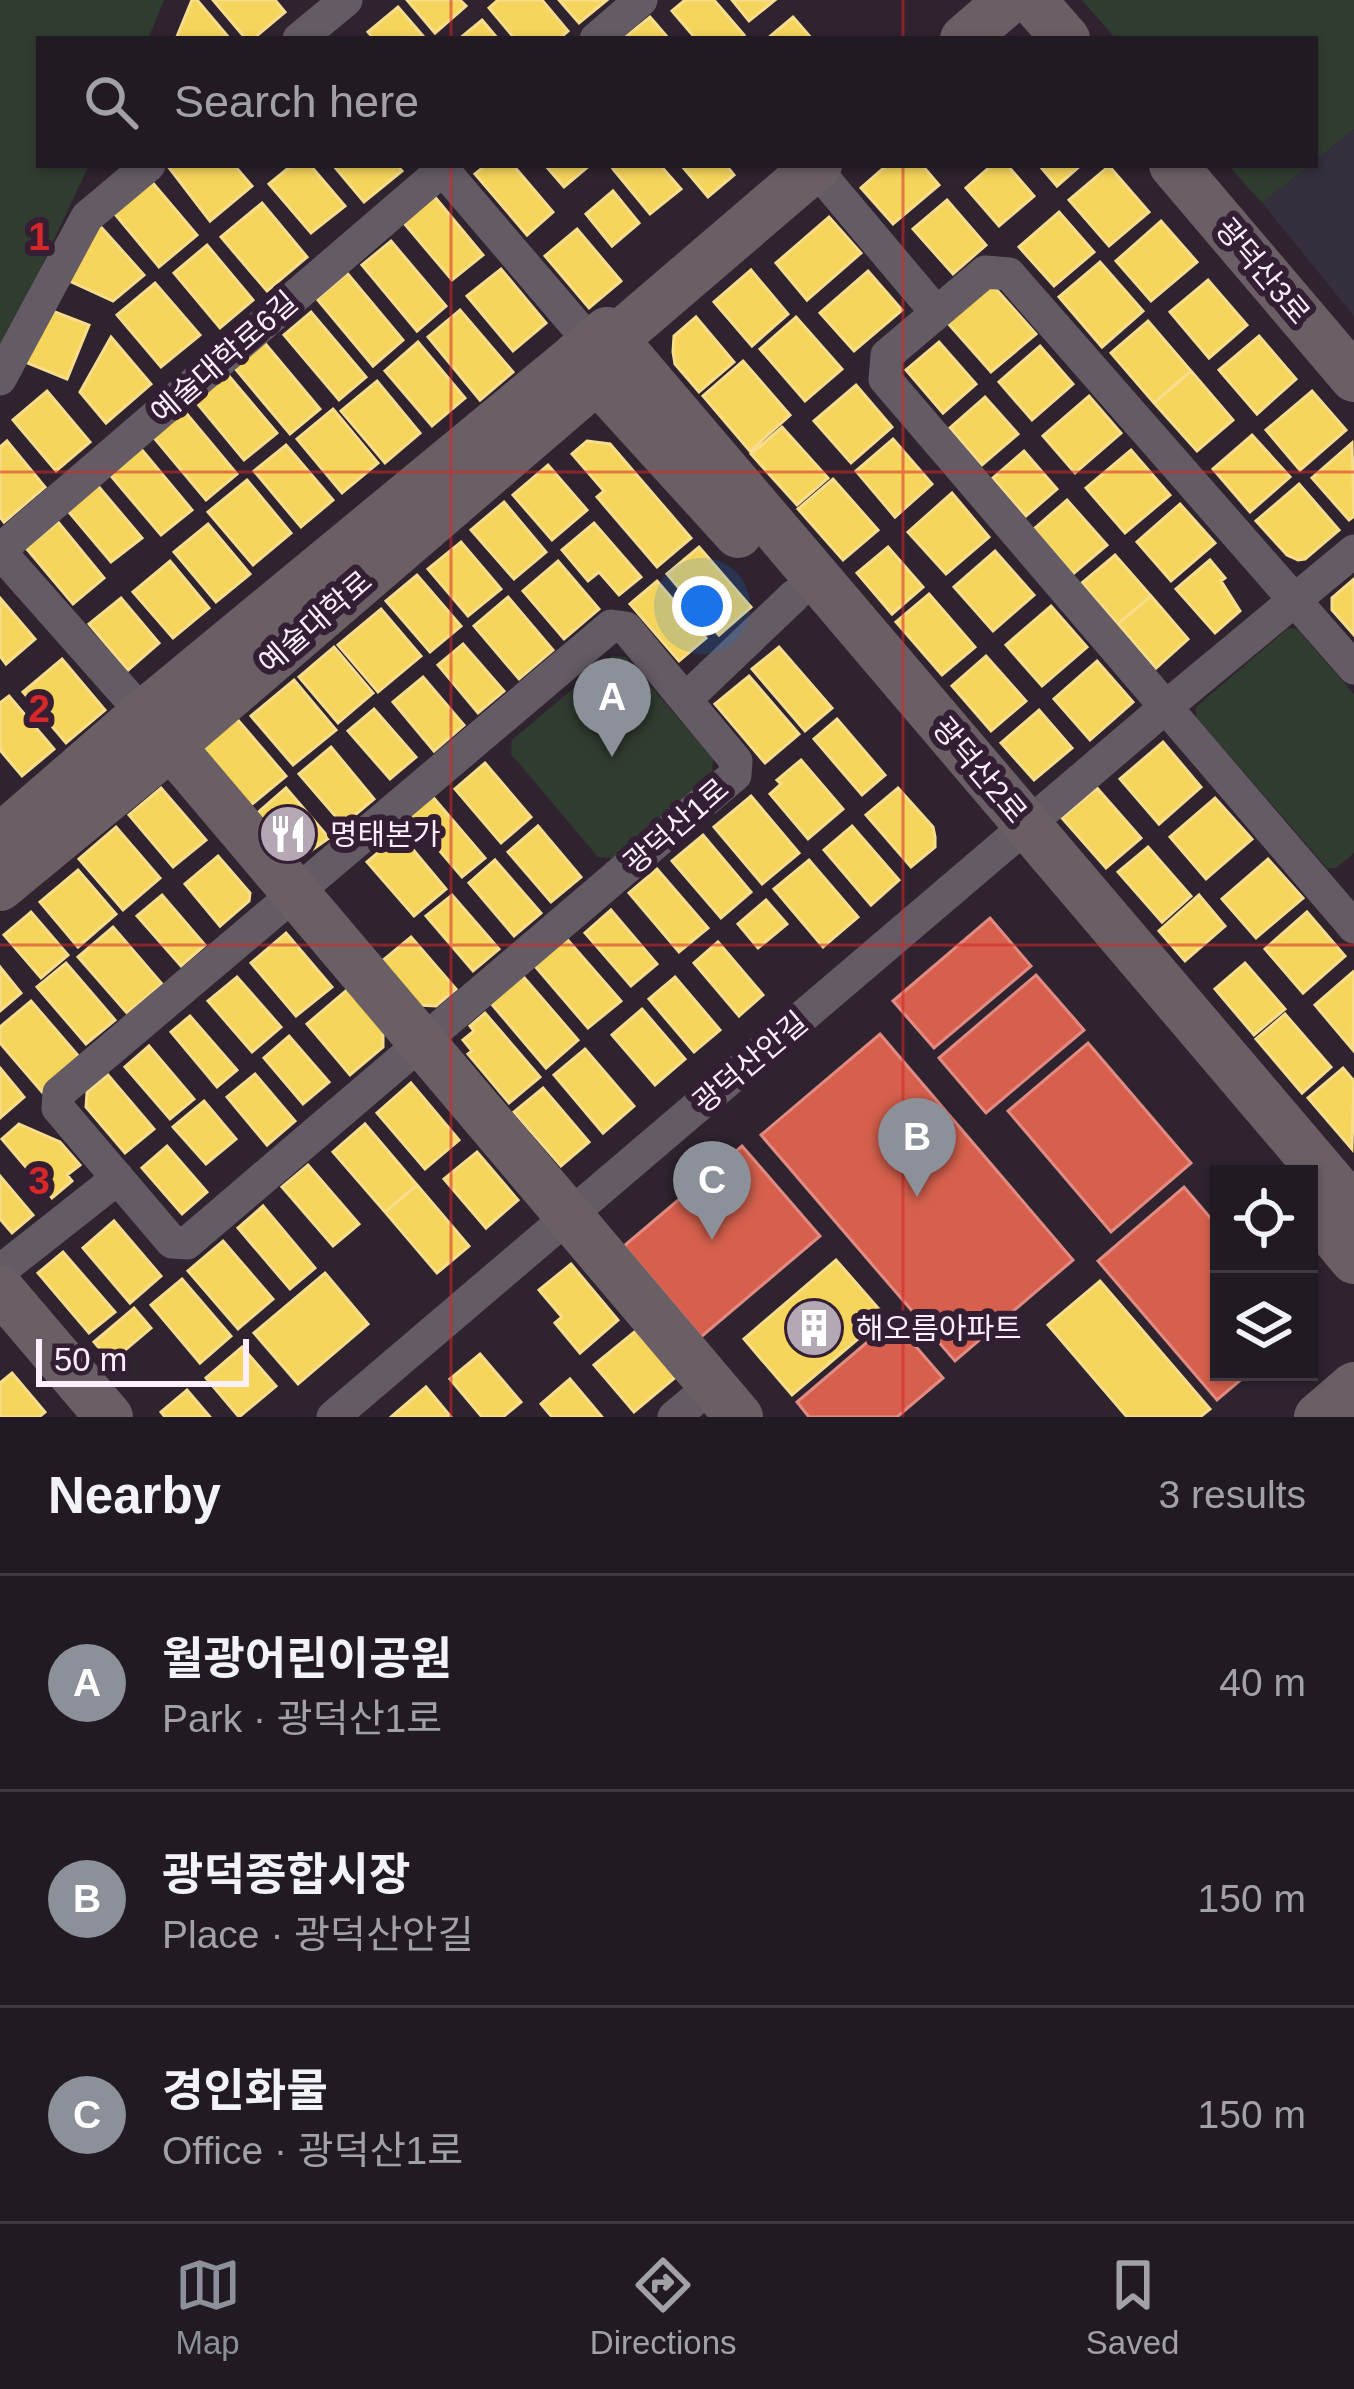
<!DOCTYPE html>
<html lang="en">
<head>
<meta charset="utf-8">
<style>
	:root { --surface:#221a22; --page:#2e272f; --text:#f1f3f6; --muted:#a2a1a5; --line:#3f3840; --accent:#8c9099 }
	body { margin:0; font-family:Helvetica,"Noto Sans KR",sans-serif; background:var(--page); color:var(--text) }
	.controls { position:absolute; right:36px; bottom:36px; display:grid; overflow:hidden; border-radius:0px; box-shadow:0 3px 9px #0004 }
	.controls button { width:108px; height:108px; display:grid; place-items:center; padding:0; border:0; border-bottom:3px solid var(--line); background:var(--surface); color:var(--text); font:60px sans-serif }
	.scale { position:absolute; left:36px; bottom:30px; width:213px; box-sizing:border-box; padding-left:12px; border:6px solid #fdeffd; border-top:0; font-size:33px; line-height:42px; white-space:nowrap; color:#fdeffd; -webkit-text-stroke:9px #331e33; paint-order:stroke }
	.you { position:absolute; left:702px; top:606px; width:42px; height:42px; margin:-30px; border:9px solid #fff; border-radius:50%; background:#1a73e8; box-shadow:0 0 0 18px #1a73e833 }
	.badge { display:grid; place-items:center; width:78px; height:78px; border-radius:50%; background:var(--accent); color:#fff; font-size:39px; font-weight:700 }
	.pin { position:absolute; translate:-50% -99px; filter:drop-shadow(0 3px 6px #0008) }
	.pin::after { content:''; position:absolute; top:63px; width:42px; height:36px; background:inherit; clip-path:polygon(0 0,100% 0,50% 100%) }
	.list { margin:0; padding:0; list-style:none }
	h2 { display:flex; justify-content:space-between; align-items:center; height:156px; margin:0; padding:0 48px; font-size:51px }
	h2 small { font-size:39px; font-weight:400; color:var(--muted) }
	.list li { display:grid; grid-template-columns:78px 1fr auto; gap:36px; align-items:center; box-sizing:border-box; height:216px; padding:0 48px; border-top:3px solid var(--line) }
	.list b { display:block; font-size:45px; white-space:nowrap }
	.list p { margin:0; font-size:39px; white-space:nowrap; color:var(--muted) }
	.list em { font-size:39px; font-style:normal; color:var(--muted) }
	.icon { flex:none; width:66px; height:66px; fill:none; stroke:currentColor; stroke-width:2; stroke-linecap:round; stroke-linejoin:round }
	.map { position:relative; flex:none; width:1354px; height:1417px; overflow:hidden }
	.search { position:absolute; background:var(--surface); box-shadow:0 3px 9px #0004; left:36px; right:36px; top:36px; height:132px; display:flex; align-items:center; gap:30px; box-sizing:border-box; padding:0 42px; border-radius:0px; color:var(--muted); font-size:45px }
	.sheet { height:804px; background:var(--surface) }
	nav { display:flex; justify-content:space-around; align-items:center; box-sizing:border-box; height:168px; border-top:3px solid var(--line); background:var(--surface); font-size:33px; color:var(--muted) }
	nav a { display:grid; justify-items:center; gap:6px }
	nav .on { color:var(--accent) }
	.map>svg:first-child { display:block }
</style>
</head>
<body>
<div class="map">
<svg width="1354" height="1417" viewBox="0 0 1354 1417">
	<rect width="100%" height="100%" fill="#2e232e"/>
	<path fill="#342e3d" d="M1354,129V316L1262,203L1310,165H1315V161Z"/>
	<path fill="#313c30" d="M0,0H164L148,39H39V165H89L0,355Z
		M1082,0H1354V129L1315,161V39H1116Z
		M1228,165H1310L1262,203Z
		M1288,628L1297,629L1354,694V853L1336,868H1327L1196,717V707Z
		M612,656L626,657L713,759L712,774L613,858L598,857L511,754L512,740Z"/>
	<path fill="#f6d55c" stroke="#f8dd8c" stroke-width="3" d="M192,0H197L230,39H176Z
		M213,0H275L285,12L253,39H246Z
		M407,0H460L466,6L435,33Z
		M498,0H542L568,31L559,39H515L489,8Z
		M559,0H607L579,23Z
		M685,0H714L744,35L738,39H696L672,11Z
		M732,0H775L749,21Z
		M398,7L423,36L374,39L368,32Z
		M650,17L669,39H623Z
		M793,17L812,39H769L768,38Z
		M482,20L498,39H459Z
		M167,165H234L252,186L210,221Z
		M292,165H310L345,206L311,233L269,184Z
		M333,165H397L402,171L364,202Z
		M486,165H513L553,212L527,235L475,174Z
		M545,165H590L564,187Z
		M618,165H660L681,189L650,214L613,169Z
		M681,165H726L734,175L708,197Z
		M887,165H922L939,185L893,224L861,188Z
		M992,165H1007L1034,196L999,226L966,188Z
		M1039,165H1081L1057,186Z
		M1109,166L1149,212L1109,246L1069,200Z
		M152,182L197,235L159,267L114,213Z
		M613,191L639,223L612,246L586,214Z
		M434,196L483,255L452,280L403,222Z
		M947,200L986,245L953,274L913,229Z
		M262,203L307,257L267,291L221,237Z
		M1059,212L1094,252L1054,286L1019,247Z
		M92,217L144,275L113,301L63,278Z
		M829,217L861,253L807,300L776,263Z
		M1161,221L1197,262L1151,301L1116,261Z
		M577,229L621,281L589,308L545,256Z
		M391,241L446,306L417,331L362,265Z
		M207,245L253,300L220,328L174,273Z
		M1100,262L1143,311L1102,347L1059,297Z
		M501,269L546,323L513,351L467,296Z
		M751,270L788,314L752,346L714,302Z
		M868,271L902,310L854,351L820,313Z
		M347,273L403,340L373,366L317,299Z
		M1208,280L1247,325L1209,358L1170,312Z
		M155,283L200,335L161,367L117,315Z
		M983,287L995,288L1036,334L991,372L945,320Z
		M47,309L89,325L67,379L25,362Z
		M460,310L513,372L480,400L428,337Z
		M311,312L366,377L339,400L284,335Z
		M696,317L734,362L699,392L675,364L673,352L674,336Z
		M796,317L842,369L805,401L760,349Z
		M1148,321L1191,371L1154,403L1111,353Z
		M1259,336L1296,379L1257,414L1219,370Z
		M111,337L151,384L106,423L80,392Z
		M263,341L320,409L290,434L233,366Z
		M418,342L465,398L432,426L385,371Z
		M939,342L976,384L943,413L906,370Z
		M1040,346L1073,384L1032,420L999,382Z
		M743,361L790,415L750,451L703,396Z
		M223,369L277,433L244,460L191,396Z
		M1191,371L1233,420L1197,451L1154,403Z
		M377,381L420,433L385,463L341,411Z
		M856,385L892,427L851,463L814,421Z
		M47,391L90,442L56,471L13,420Z
		M1312,391L1346,430L1300,470L1266,430Z
		M1089,396L1121,433L1075,473L1043,436Z
		M985,397L1018,434L982,465L950,428Z
		M181,407L237,474L206,500L150,433Z
		M333,409L378,463L342,493L297,439Z
		M782,427L828,478L797,505L751,454Z
		M1252,435L1290,477L1250,512L1213,469Z
		M893,439L932,484L895,517L856,471Z
		M7,441L45,487L4,522L0,517V447Z
		M587,441L610,444L691,538L657,567L597,497L604,491L572,454Z
		M1352,443L1354,516L1349,520L1312,478Z
		M137,444L192,510L161,535L106,470Z
		M286,445L333,500L301,527L254,471Z
		M1131,450L1170,495L1125,533L1086,488Z
		M1024,451L1057,489L1026,516L993,478Z
		M548,465L587,510L552,540L513,495Z
		M833,479L878,530L843,560L798,509Z
		M93,480L142,538L111,562L63,505Z
		M247,480L291,533L253,565L208,512Z
		M1299,484L1339,530L1305,559L1298,560L1287,555L1256,521Z
		M952,493L989,537L946,574L908,532Z
		M1067,500L1107,545L1073,574L1034,529Z
		M504,502L546,552L514,579L471,530Z
		M1180,504L1215,543L1171,581L1137,542Z
		M58,522L104,578L73,604L26,548Z
		M594,523L641,577L619,595L599,572L588,581L562,550Z
		M208,524L250,574L216,602L174,552Z
		M461,542L501,589L468,616L428,569Z
		M699,547L751,607L719,635L667,574Z
		M888,547L923,587L892,614L857,573Z
		M995,551L1034,595L993,631L954,587Z
		M1115,555L1151,596L1118,624L1082,583Z
		M1210,560L1225,578L1221,581L1240,611L1215,633L1176,589Z
		M170,561L209,608L173,638L133,592Z
		M558,561L599,609L564,639L523,591Z
		M417,575L461,626L430,652L386,601Z
		M1354,579V635L1332,610V598Z
		M657,581L706,638L679,661L630,604Z
		M929,594L975,647L942,675L896,622Z
		M1151,596L1188,639L1156,668L1118,624Z
		M508,597L553,650L519,679L474,626Z
		M0,598L35,639L6,664L0,656Z
		M121,598L159,643L128,670L89,624Z
		M1051,606L1087,647L1042,686L1006,645Z
		M381,609L421,656L378,692L338,645Z
		M463,644L504,691L478,713L438,665Z
		M334,647L373,693L338,723L299,677Z
		M779,647L832,708L805,731L752,669Z
		M986,656L1026,701L991,731L952,686Z
		M62,659L105,710L66,743L23,692Z
		M1097,661L1133,702L1090,740L1054,699Z
		M749,676L799,734L765,763L715,704Z
		M423,677L464,725L434,751L393,702Z
		M294,680L336,730L293,765L251,716Z
		M9,696L54,749L22,776L0,750V703Z
		M374,709L416,757L390,779L348,731Z
		M1039,710L1072,748L1034,780L1001,743Z
		M237,719L286,776L239,815L190,758Z
		M837,719L885,775L862,795L814,739Z
		M1163,742L1201,787L1159,824L1120,779Z
		M331,747L374,799L343,825L299,774Z
		M801,760L843,809L808,839L770,794L781,784L777,780Z
		M485,763L531,817L501,843L455,789Z
		M161,788L206,840L173,867L129,815Z
		M286,788L329,838L299,859L287,854L254,816Z
		M898,788L933,827L935,837V847L911,867L866,815Z
		M1097,788L1141,838L1106,868L1062,818Z
		M432,796L485,858L462,877L409,815Z
		M751,796L799,853L762,884L714,827Z
		M1215,798L1252,839L1206,879L1170,837Z
		M538,826L581,877L551,902L508,852Z
		M852,826L899,880L871,905L824,850Z
		M116,827L160,878L123,910L79,859Z
		M400,834L446,889L414,916L367,862Z
		M703,835L751,892L721,918L672,861Z
		M1148,847L1191,896L1162,922L1118,872Z
		M218,856L250,893L249,901L220,926L185,884Z
		M1268,859L1303,898L1256,938L1222,899Z
		M495,860L541,913L514,936L469,883Z
		M809,860L858,917L823,947L774,889Z
		M657,869L708,928L679,952L629,893Z
		M78,870L116,914L78,947L40,902Z
		M162,895L205,945L181,966L137,916Z
		M452,895L499,949L473,971L426,916Z
		M1199,895L1225,926L1185,961L1159,931Z
		M766,900L787,924L758,948L738,924Z
		M611,910L657,964L631,986L585,933Z
		M31,912L68,955L41,978L4,935Z
		M1307,912L1345,956L1303,993L1265,949Z
		M113,927L162,984L127,1013L78,957Z
		M286,933L332,987L296,1016L251,963Z
		M411,937L456,989L436,1006L417,1005L381,962Z
		M566,938L621,1001L588,1028L534,965Z
		M718,942L763,995L739,1016L694,963Z
		M66,963L115,1020L86,1044L37,987Z
		M1245,963L1285,1009L1254,1035L1215,989Z
		M0,967L21,993L0,1011Z
		M1353,972L1354,974L1353,1050L1315,1005Z
		M521,974L578,1040L546,1068L489,1001Z
		M237,977L281,1027L252,1052L208,1001Z
		M675,977L720,1030L694,1052L649,999Z
		M348,989L383,1030V1047L350,1075L307,1024Z
		M31,1001L81,1059L42,1092L0,1043V1027Z
		M642,1009L685,1059L655,1085L612,1035Z
		M485,1013L540,1077L509,1103L468,1054L472,1051L463,1040L474,1031L470,1026Z
		M1285,1014L1331,1067L1302,1093L1256,1039Z
		M190,1016L237,1070L217,1087L171,1032Z
		M289,1036L329,1082L303,1104L264,1058Z
		M149,1046L194,1099L170,1119L125,1067Z
		M585,1049L634,1106L603,1133L554,1075Z
		M0,1068L24,1097L0,1118Z
		M1343,1068L1354,1081L1352,1149L1308,1098Z
		M255,1074L295,1121L267,1145L227,1097Z
		M108,1075L154,1129L125,1153L86,1107L87,1092Z
		M411,1083L459,1140L425,1169L377,1113Z
		M543,1088L589,1142L561,1166L514,1112Z
		M204,1101L236,1139L206,1164L173,1127Z
		M19,1124L60,1142L80,1165L67,1175L72,1181L52,1198L2,1139Z
		M365,1124L417,1185L385,1212L333,1152Z
		M167,1146L207,1192L182,1214L142,1168Z
		M477,1152L518,1200L486,1228L444,1179Z
		M308,1165L359,1224L333,1246L282,1187Z
		M0,1176L33,1215L12,1233L0,1219Z
		M417,1185L469,1246L437,1273L385,1212Z
		M263,1206L315,1268L290,1289L238,1228Z
		M114,1221L161,1276L130,1303L83,1248Z
		M223,1241L273,1299L238,1329L188,1271Z
		M63,1252L115,1312L89,1333L38,1273Z
		M836,1260L885,1316L792,1395L744,1339Z
		M571,1264L618,1320L580,1353L555,1323L562,1317L539,1290Z
		M325,1273L368,1324L298,1384L254,1333Z
		M182,1279L231,1336L200,1363L151,1305Z
		M1100,1281L1210,1409L1200,1417H1127L1048,1325Z
		M134,1308L151,1328L111,1362L94,1342Z
		M638,1329L678,1375L634,1412L594,1365Z
		M242,1347L276,1386L239,1417L206,1378Z
		M480,1354L521,1402L503,1417H482L450,1379Z
		M12,1373L45,1412L39,1417H0V1383Z
		M570,1379L602,1417H552L541,1404Z
		M426,1387L451,1417H391Z
		M187,1390L210,1417H165L161,1412Z"/>
	<path fill="#d6604d" stroke="#e28b82" stroke-width="3" d="M990,918L1031,966L934,1048L893,1001Z
		M1036,975L1084,1030L986,1113L939,1058Z
		M880,1034L1073,1260L955,1361L761,1135Z
		M1088,1043L1191,1163L1111,1232L1008,1111Z
		M742,1146L820,1236L701,1337L624,1246Z
		M1184,1187L1219,1228V1372H1250L1217,1400L1098,1261Z
		M893,1320L943,1378L897,1417H809L797,1402Z"/>
	<g fill="none" stroke-linecap="round" stroke-linejoin="round">
		<path stroke="#645b64" stroke-width="33" d="M299,39L346,0
			M596,39L641,0
			M439,165L591,343
			M815,168L936,312
			M0,379L87,217L149,165
			M0,550L448,165
			M0,552L154,726
			M611,626L626,628L736,761L735,775L187,1243L172,1242L58,1108L59,1093Z
			M1354,668L1009,274L985,272L887,355L885,379L1354,927
			M686,699L794,596
			M0,1271L118,1178
			M333,1417L1167,706L1354,551
			M674,1417L712,1385"/>
		<path stroke="#6a5f65" stroke-width="48" d="M1032,0L1066,39
			M964,39L1009,0
			M1173,165L1354,378
			M615,339L818,165
			M576,356L738,534
			M171,746L739,1417
			M0,838L143,714L607,331L1354,1209
			M0,887L171,746L622,358
			M1309,1206L1354,1260
			M0,1289L109,1417
			M1318,1417L1354,1386"/>
	</g>
	<path fill="none" stroke="#d62828" stroke-width="3" stroke-opacity="0.55" d="M451,0V39M903,0V39M451,165V1417M903,165V1417M0,472H1354M0,945H1354"/>
	<defs>
		<symbol id="restaurant-disc" viewBox="-11 -11 22 22"><circle r="9.5" fill="#b5a8b5" stroke="#331e33"/><path d="M-5-6h1v4h1v-4h1v4h1v-4h1v5L-1.5 .5V6h-2V.5L-5-1ZM5-6V6H3V1.5H1.5Q1.5-4 5-6Z" fill="#fff"/></symbol>
		<symbol id="building-disc" viewBox="-11 -11 22 22"><circle r="9.5" fill="#b5a8b5" stroke="#331e33"/><path d="M-4-6H4V6H1V3H-1V6H-4ZM-2.5-4.3h1.7v1.8h-1.7ZM.8-4.3h1.7v1.8H.8ZM-2.5-1h1.7V.8h-1.7ZM.8-1h1.7V.8H.8Z" fill="#fff"/></symbol>
	</defs>
	<g fill-rule="evenodd">
		<use href="#restaurant-disc" x="255" y="801" width="66" height="66"/>
		<use href="#building-disc" x="781" y="1295" width="66" height="66"/>
	</g>
	<g text-anchor="middle" dominant-baseline="central" stroke-width="12" stroke-linejoin="round" paint-order="stroke">
		<g font-size="30" fill="#fdeffd" stroke="#331e33">
			<text transform="translate(1263 271) rotate(50)">광덕산3로</text>
			<text transform="translate(224 357) rotate(-41)">예술대학로6길</text>
			<text transform="translate(315 622) rotate(-41)">예술대학로</text>
			<text transform="translate(980 770) rotate(50)">광덕산2로</text>
			<text transform="translate(676 826) rotate(-41)">광덕산1로</text>
			<text transform="translate(750 1062) rotate(-40)">광덕산안길</text>
		</g>
		<g font-size="30" fill="#fdeffd" stroke="#331e33" text-anchor="start">
			<text x="330" y="834">명태본가</text>
			<text x="856" y="1328">해오름아파트</text>
		</g>
	</g>
	<g font-size="39" text-anchor="middle" font-weight="bold" fill="#d62828" stroke="#331e33" stroke-width="12" stroke-linejoin="round" paint-order="stroke">
		<text x="39" y="250">1</text>
		<text x="39" y="722">2</text>
		<text x="39" y="1194">3</text>
	</g>
</svg>
<div class="controls">
<button><svg class="icon" aria-label="locate" viewBox="0 0 24 24"><circle cx="12" cy="12" r="6"/><path d="M12 2v4M12 18v4M2 12h4M18 12h4"/></svg></button>
<button><svg class="icon" aria-label="layers" viewBox="0 0 24 24"><path d="M12 4l9 5-9 5-9-5zM3 14l9 5 9-5"/></svg></button>
</div>
<div class="scale">50 m</div>
<div class="you"></div>
<div class="pin badge" style="left:612px;top:757px">A</div>
<div class="pin badge" style="left:917px;top:1197px">B</div>
<div class="pin badge" style="left:712px;top:1240px">C</div>
<div class="search"><svg class="icon" aria-label="search" viewBox="0 0 24 24"><circle cx="10" cy="10" r="6"/><path d="M15 15l6 6"/></svg>Search here</div>
</div>
<section class="sheet">
<h2>Nearby<small>3 results</small></h2>
<ul class="list">
<li><span class="badge">A</span><div><b>월광어린이공원</b><p>Park · 광덕산1로</p></div><em>40 m</em></li>
<li><span class="badge">B</span><div><b>광덕종합시장</b><p>Place · 광덕산안길</p></div><em>150 m</em></li>
<li><span class="badge">C</span><div><b>경인화물</b><p>Office · 광덕산1로</p></div><em>150 m</em></li>
</ul>
</section>
<nav>
<a class="on"><svg class="icon" aria-label="map" viewBox="0 0 24 24"><path d="M3 6l6-2 6 2 6-2v14l-6 2-6-2-6 2zM9 4v14M15 6v14"/></svg>Map</a>
<a><svg class="icon" aria-label="directions" viewBox="0 0 24 24"><path d="M12 3l9 9-9 9-9-9zM9 14v-3h6M13 9l2 2-2 2"/></svg>Directions</a>
<a><svg class="icon" aria-label="saved" viewBox="0 0 24 24"><path d="M7 4h10v16l-5-4-5 4z"/></svg>Saved</a>
</nav>
</body>
</html>
